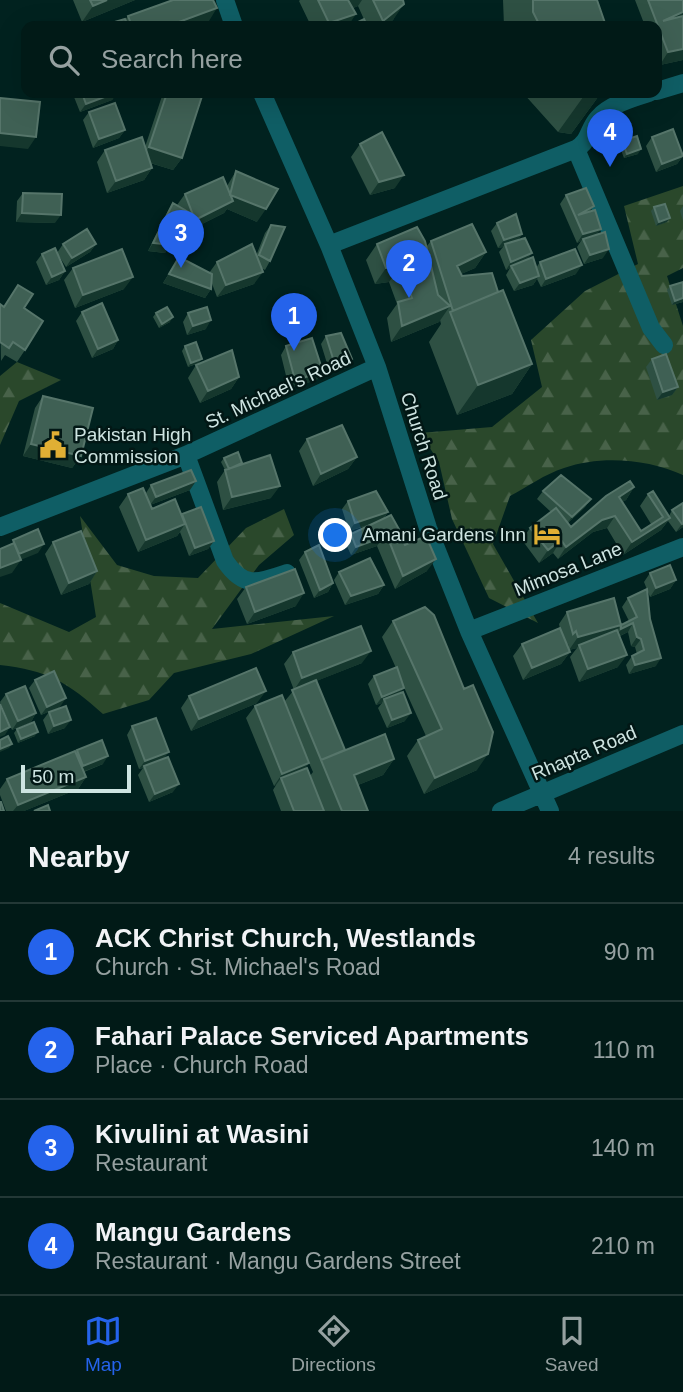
<!DOCTYPE html>
<html lang="en">
<head>
<meta charset="utf-8">
<style>
	:root { --surface:#011a17; --page:#0b2320; --text:#f1f3f6; --muted:#96a1a1; --line:#233836; --accent:#2563eb }
	body { margin:0; font-family:Helvetica,sans-serif; background:var(--page); color:var(--text) }
	.scale { position:absolute; left:21px; bottom:18px; width:110px; box-sizing:border-box; padding-left:7px; border:4px solid #cee4e1; border-top:0; font-size:19px; line-height:24px; white-space:nowrap; color:#cee4e1; -webkit-text-stroke:5px #021715; paint-order:stroke }
	.you { position:absolute; left:336px; top:536px; width:24px; height:24px; margin:-18px; border:5px solid #fff; border-radius:50%; background:#1a73e8; box-shadow:0 0 0 10px #1a73e833 }
	.badge { display:grid; place-items:center; width:46px; height:46px; border-radius:50%; background:var(--accent); color:#fff; font-size:23px; font-weight:700 }
	.pin { position:absolute; translate:-50% -58px; filter:drop-shadow(0 2px 4px #0008) }
	.pin::after { content:''; position:absolute; top:37px; width:24px; height:21px; background:inherit; clip-path:polygon(0 0,100% 0,50% 100%) }
	.list { margin:0; padding:0; list-style:none }
	h2 { display:flex; justify-content:space-between; align-items:center; height:91px; margin:0; padding:0 28px; font-size:30px }
	h2 small { font-size:23px; font-weight:400; color:var(--muted) }
	.list li { display:grid; grid-template-columns:46px 1fr auto; gap:21px; align-items:center; box-sizing:border-box; height:98px; padding:0 28px; border-top:2px solid var(--line) }
	.list b { display:block; font-size:26px; white-space:nowrap }
	.list p { margin:0; font-size:23px; white-space:nowrap; color:var(--muted) }
	.list em { font-size:23px; font-style:normal; color:var(--muted) }
	.icon { flex:none; width:38px; height:38px; fill:none; stroke:currentColor; stroke-width:2; stroke-linecap:round; stroke-linejoin:round }
	.map { position:relative; flex:none; width:683px; height:811px; overflow:hidden }
	.search { position:absolute; background:var(--surface); box-shadow:0 7px 28px #0002; left:21px; right:21px; top:21px; height:77px; display:flex; align-items:center; gap:18px; box-sizing:border-box; padding:0 24px; border-radius:14px; color:var(--muted); font-size:26px }
	.sheet { height:483px; background:var(--surface) }
	nav { display:flex; justify-content:space-around; align-items:center; box-sizing:border-box; height:98px; border-top:2px solid var(--line); background:var(--surface); font-size:19px; color:var(--muted) }
	nav a { display:grid; justify-items:center; gap:4px }
	nav .on { color:var(--accent) }
	.map>svg:first-child { display:block }
</style>
</head>
<body>
<div class="map">
<svg width="683" height="811" viewBox="0 0 683 811">
	<defs>
		<pattern id="forest-firs" width="22" height="20" patternUnits="userSpaceOnUse" patternTransform="scale(1.75)"><rect width="22" height="20" fill="#2a482b"/><path d="M5 1l3.5 6h-7zM16 11l3.5 6h-7z" fill="#486249"/></pattern>
	</defs>
	<rect width="100%" height="100%" fill="#01221f"/>
	<path fill="url(#forest-firs)" d="M683,186V268L667,276L683,326V475C648,459 601,455 564,468C545,474 527,487 510,496L493,544L538,623L489,598L452,519L439,462L420,433L492,427L542,387L531,340L585,291L638,264L624,206Z
		M17,362L61,380L19,401L0,445V376Z
		M284,509L294,535L259,565L212,629L334,616L251,654L174,673L149,700L103,714C69,683 47,670 0,665V603L69,632L96,617L80,516L117,565L154,576L198,578L246,528Z"/>
	<g fill="none" stroke-linecap="round" stroke-linejoin="round">
		<path stroke="#0f5e65" stroke-width="18" d="M225,0L234,26
			M657,91L683,83
			M262,93L329,245L377,367L428,528L469,631L550,811
			M649,93C633,98 609,105 598,118C588,129 590,141 576,149L651,328L664,345
			M329,245L576,149
			M186,455L225,561C244,589 258,583 287,573
			M0,527L186,455L377,367
			M469,631L683,547
			M501,811L683,734"/>
	</g>
	<path fill="#2e5043" d="M73,0H135L82,22Z
		M300,0H403L393,20L385,26H367L358,6L353,8L348,26H311L299,1Z
		M503,0H597L606,26H504Z
		M635,0H683V60L660,65L657,57V26H645Z
		M128,16L209,21L193,26H101L125,20Z
		M77,93H117L112,100L80,112L74,97Z
		M163,93H203L182,158L173,170L150,163L152,168L144,180L107,193L97,162L105,150L145,147Z
		M523,93H601L571,134L558,132Z
		M89,112L125,130L119,138L93,148L83,120Z
		M652,137L683,156L677,164L656,172L646,146Z
		M622,141L638,154L624,158L619,145Z
		M360,144L395,188L370,195L351,157Z
		M236,171L257,222L227,209L224,213L186,232L183,222L165,253L148,251L168,211L173,203L177,205L185,194L227,186Z
		M23,193L55,223L16,222L17,201Z
		M566,195L594,206L590,211L601,229L596,235L603,258L584,264L577,247L581,241L577,243L560,204Z
		M683,206V221L680,211Z
		M654,207L667,222L656,226L651,211Z
		M497,223L522,234L518,240L527,259L536,268L540,262L576,274L541,287L537,279L533,285L514,291L506,275L510,268L506,270L499,252L503,247L498,248L491,231Z
		M271,225L270,261L265,270L261,268L254,284L217,297L211,281V289L205,298L163,283L179,257L209,273L217,262L256,256L265,233Z
		M431,241L486,252L475,268L461,274L462,276L498,292L532,364L512,394L457,415L429,342L441,324L440,320L439,322L391,342L387,318L397,304L389,282L375,284L366,260L377,244L426,247Z
		M63,244H96L90,252L66,267L57,253Z
		M42,254L65,271L59,280L46,285L36,262Z
		M73,268L124,289L75,308L64,280Z
		M18,285L24,308L25,350L17,362L5,355L1,361L0,304L4,306Z
		M670,286L683,302L672,305L667,290Z
		M82,312L118,340L113,349L92,358L76,321Z
		M156,313L170,322L159,328L153,317Z
		M188,313L206,329L187,335L183,322Z
		M326,336L346,368L330,373L321,344Z
		M185,346L199,363L188,367L182,351Z
		M286,346L317,380L289,388L281,355Z
		M652,359L678,387L672,395L657,400L646,367Z
		M196,365L239,377L231,389L200,403L188,378Z
		M43,396L81,456L72,468L23,456L35,408Z
		M307,439L357,457L348,469L313,486L299,451Z
		M224,458L241,465L271,498L223,510L217,482L225,470L221,462Z
		M151,485L190,490L150,505L152,509L182,515L214,541L208,549L189,556L180,532L177,536L138,552L119,507L128,494L146,493Z
		M634,487L626,500L622,502L641,531L651,524L640,506L648,494L669,516L672,510L683,503V527L676,532L668,521L661,530L623,555L607,528L593,532L558,559L553,553L539,563L522,540L530,528L551,512L537,499L543,491L591,499L585,507L568,523L571,527Z
		M348,501L388,512L384,518L399,533L405,545L427,571L395,589L377,546L351,555L345,542L351,534L373,524L349,531L342,509Z
		M53,542L97,571L89,584L61,595L45,554Z
		M305,552L333,583L328,592L314,598L299,560Z
		M339,572L384,585L378,594L345,605L334,580Z
		M650,573L676,580L670,589L650,597L644,582Z
		M246,587L296,606L247,624L237,599Z
		M647,589L656,666L629,674L626,665L632,656L637,654L635,647L631,646L628,632L620,636L618,667L579,682L570,657L577,648L569,650L568,644H566L570,652L561,664L523,680L513,656L522,644L560,629L559,624L567,612L621,625L629,621L622,607L628,598Z
		M393,621L477,770L424,794L407,756L418,740L426,736L402,683L401,693L405,721L387,728L378,708L382,703L376,705L368,684L374,676L396,668L382,637Z
		M293,652L362,663L316,681L345,750L394,759L383,775L358,785L368,811H324L310,776L313,772L309,763L305,768L324,811H281L273,790L276,785L274,786L246,718L255,706L284,702L294,690L284,664Z
		M35,680L60,707L41,715L29,688Z
		M6,694L36,713L31,722L12,730L0,702Z
		M189,696L257,703L191,731L181,708Z
		M49,712L65,728L48,734L43,720Z
		M132,726L164,759L173,792L149,802L138,775L143,768L139,769L127,735Z
		M17,729L35,736L18,743L14,733Z
		M77,750L103,764L84,772L86,777L78,789L24,811H6L0,795V789L7,779L76,752Z"/>
	<path fill="#15372d" d="M107,0H135L82,22L93,6Z
		M348,0H362L358,6L337,16Z
		M404,4L393,20L385,26H379L383,21Z
		M217,8L209,21L193,26H168Z
		M683,12V20L663,21Z
		M356,14L348,26H327L329,23Z
		M683,49V60L660,65L668,52Z
		M115,93H117L112,100L80,112L86,104Z
		M586,93H601L571,134L558,132Z
		M125,130L119,138L93,148L99,139Z
		M0,133L36,137L28,149L0,146Z
		M149,147L182,158L173,170L141,160Z
		M641,149L638,154L624,158L627,154Z
		M683,156L677,164L656,172L662,164Z
		M152,168L144,180L107,193L116,181Z
		M404,175L395,188L370,195L379,182Z
		M230,195L266,209L257,222L227,209L224,213L186,232L195,220Z
		M22,213L61,215L55,223L16,222Z
		M670,218L667,222L656,226L659,222Z
		M601,229L595,237L583,239L581,241L577,243L583,234Z
		M522,234L516,243L505,244L503,247L498,248L504,240Z
		M153,243L171,245L165,253L148,251Z
		M96,244L90,252L66,267L72,258Z
		M609,249L603,258L584,264L590,255Z
		M486,252L475,268L446,281L457,266Z
		M532,253L526,262L511,266L510,268L506,270L511,262Z
		M582,265L576,274L541,287L546,279Z
		M400,267L389,282L375,284L386,268Z
		M65,271L59,280L46,285L52,277Z
		M263,272L254,284L217,297L226,285Z
		M169,274L211,289L205,298L163,283Z
		M539,276L533,285L514,291L520,283Z
		M133,277L124,289L75,308L83,295Z
		M683,298V302L672,305L675,301Z
		M450,306L439,322L391,342L402,326Z
		M173,317L170,322L159,328L162,324Z
		M211,320L206,329L187,335L193,326Z
		M118,340L113,349L92,358L98,349Z
		M202,359L199,363L188,367L191,363Z
		M352,359L346,368L330,373L335,365Z
		M532,364L512,394L457,415L478,385Z
		M323,372L317,380L289,388L295,380Z
		M239,377L231,389L200,403L208,391Z
		M678,387L672,395L657,400L663,392Z
		M31,444L81,456L72,468L23,456Z
		M357,457L348,469L313,486L321,474Z
		M196,481L190,490L150,505L156,497Z
		M280,486L271,498L223,510L232,497Z
		M634,487L626,500L611,509L619,497Z
		M591,499L585,507L566,525L572,517Z
		M388,512L382,520L349,531L355,523Z
		M615,516L607,528L593,532L558,559L566,547L602,520Z
		M670,518L661,530L623,555L632,542Z
		M683,523V527L676,532L682,524Z
		M185,524L177,536L138,552L146,540Z
		M383,537L377,546L351,555L356,547Z
		M561,540L553,553L539,563L548,550Z
		M214,541L208,549L189,556L195,548Z
		M44,544L38,553L13,563L19,554Z
		M436,559L427,571L395,589L403,576Z
		M21,560L12,573L0,577V568Z
		M97,571L89,584L61,595L69,583Z
		M676,580L670,589L650,597L656,588Z
		M333,583L328,592L314,598L320,590Z
		M384,585L378,594L345,605L351,596Z
		M304,593L296,606L247,624L255,612Z
		M633,623L628,632L615,638L621,629Z
		M621,625L613,637L579,645L577,648L569,650L578,637Z
		M637,637L641,639L635,647L631,646Z
		M371,651L362,663L294,690L302,678Z
		M570,652L561,664L523,680L532,668Z
		M627,655L618,667L579,682L588,669Z
		M661,658L656,666L629,674L635,665Z
		M404,688L398,696L384,699L382,703L376,705L382,697Z
		M266,691L257,703L191,731L199,719Z
		M66,698L60,707L41,715L47,707Z
		M36,713L31,722L12,730L18,721Z
		M411,713L405,721L387,728L392,720Z
		M71,720L65,728L48,734L54,726Z
		M10,727L5,735L0,737V732Z
		M38,732L35,736L18,743L21,739Z
		M12,744L9,748L0,752V749Z
		M169,752L163,760L139,769L145,761Z
		M488,754L477,770L424,794L435,778Z
		M108,756L103,764L77,774L83,766Z
		M394,759L383,775L343,791L354,775Z
		M309,763L300,775L281,778L276,785L274,786L282,774Z
		M86,777L78,789L24,811H13L18,805Z
		M179,784L173,792L149,802L155,794Z"/>
	<path fill="#3f6054" stroke="#56756a" stroke-width="2" d="M90,0H107L93,6Z
		M173,0H213L217,8L168,26H132L128,16Z
		M318,0H348L356,14L329,23Z
		M373,0H403L404,4L383,21Z
		M533,0H597L606,26H540L533,12Z
		M648,0H683V12L663,21L683,16V49L668,52Z
		M125,19L128,26H101Z
		M364,19L367,26H350Z
		M82,93H115L86,104Z
		M167,93H203L182,158L149,147Z
		M0,98L40,102L36,137L0,133Z
		M115,103L125,130L99,139L89,112Z
		M673,129L683,156L662,164L652,137Z
		M382,132L404,175L379,182L360,144Z
		M637,136L641,149L627,154L622,141Z
		M142,137L152,168L116,181L105,150Z
		M236,171L278,189L266,209L230,195Z
		M223,177L233,201L195,220L185,194Z
		M586,188L594,206L578,215L595,210L601,229L583,234L566,195Z
		M23,193L62,194L61,215L22,213Z
		M173,203L188,212L171,245L153,243Z
		M665,204L670,218L659,222L654,207Z
		M516,214L522,234L504,240L497,223Z
		M472,224L486,252L457,266L462,276L492,273L498,292L453,311L431,241Z
		M271,225L285,227L270,261L259,255Z
		M417,227L425,241L438,295L450,306L402,326L398,302L412,298L400,267L386,268L377,244Z
		M87,229L96,244L72,258L63,244Z
		M605,232L609,249L590,255L583,239Z
		M525,238L532,253L511,262L505,244Z
		M252,244L263,272L226,285L217,262Z
		M55,248L65,271L52,277L42,254Z
		M122,249L133,277L83,295L73,268Z
		M575,249L582,265L546,279L540,262Z
		M179,257L212,274L211,289L169,274Z
		M533,257L539,276L520,283L511,266Z
		M683,282V298L675,301L670,286Z
		M18,285L33,294L24,308L43,321L25,350L13,342L9,348L0,342V304L4,307Z
		M503,290L532,364L478,385L450,312Z
		M102,303L118,340L98,349L82,312Z
		M167,307L173,317L162,324L156,313Z
		M207,307L211,320L193,326L188,313Z
		M341,333L352,359L335,365L326,336Z
		M312,338L323,372L295,380L286,346Z
		M196,342L202,359L191,363L185,346Z
		M232,350L239,377L208,391L196,365Z
		M666,354L678,387L663,392L652,359Z
		M43,396L93,408L81,456L31,444Z
		M342,425L357,457L321,474L307,439Z
		M238,452L242,463L229,469L224,458Z
		M270,455L280,486L232,497L225,470Z
		M191,470L196,481L156,497L151,485Z
		M561,475L591,499L572,517L543,491Z
		M630,481L634,487L619,497L641,531L663,517L648,494L653,491L670,518L632,542L615,516L602,520L566,547L561,540L548,550L530,528L556,508L571,527L606,496Z
		M143,488L152,509L175,499L185,524L146,540L128,494Z
		M376,491L388,512L355,523L348,501Z
		M683,503V523L682,524L672,510Z
		M201,507L214,541L195,548L182,514Z
		M391,515L400,531L399,532L398,529L386,533L383,537L356,547L351,534Z
		M38,529L44,544L19,554L13,540Z
		M398,529L405,545L426,536L436,559L403,576L386,533Z
		M81,531L97,571L69,583L53,542Z
		M14,543L21,560L0,568V549Z
		M319,545L333,583L320,590L305,552Z
		M370,558L384,585L351,596L339,572Z
		M670,565L676,580L656,588L650,573Z
		M295,569L304,593L255,612L246,587Z
		M647,589L650,619L661,658L635,665L632,656L644,650L641,639L637,637L633,623L621,629V625L637,617L628,598Z
		M614,598L621,625L578,637L576,631L573,634L567,612Z
		M425,607L434,615L464,689L473,685L493,732L488,754L435,778L418,740L442,729L393,621Z
		M361,626L371,651L302,678L293,652Z
		M560,628L570,652L532,668L522,644Z
		M617,630L627,655L588,669L579,645Z
		M397,667L404,688L382,697L374,676Z
		M256,668L266,691L199,719L189,696Z
		M54,671L66,698L47,707L35,680Z
		M316,680L345,750L321,760L292,690Z
		M25,686L36,713L18,721L6,694Z
		M403,692L411,713L392,720L384,699Z
		M282,695L309,763L282,774L255,706Z
		M0,704L10,727L0,732Z
		M66,706L71,720L54,726L49,712Z
		M156,718L169,752L145,761L132,726Z
		M34,722L38,732L21,739L17,729Z
		M385,734L394,759L354,775L368,811H342L321,760Z
		M8,736L12,744L0,749V740Z
		M102,740L108,756L83,766L77,750Z
		M75,751L86,777L18,805L7,779Z
		M168,757L179,784L155,794L144,766Z
		M307,768L324,811H294L281,778Z
		M0,802H1L4,811H0Z
		M48,805L50,811H34Z"/>
	<defs>
		<symbol id="civic-bare" viewBox="-9 -9 18 18"><path d="M-.6-6.5H3V-4.5H.6V-3L4-1V1h2V6H-6V1h2V-1L-.6-3ZM-1.2 2.5V6h2.4V2.5Z" fill="#e0af34" stroke="#021715" stroke-width="2.5" paint-order="stroke"/></symbol>
		<symbol id="hotel-bare" viewBox="-9 -9 18 18"><path d="M-6-4.5h1.5V1H6V5H4.5V3h-9V5H-6ZM-4 0a1.8 1.8 0 1 1 3.6 0ZM.5 0V-2.5h3Q6-2.5 6 0Z" fill="#e0af34" stroke="#021715" stroke-width="2.5" paint-order="stroke"/></symbol>
	</defs>
	<g fill-rule="evenodd">
		<use href="#civic-bare" x="34" y="426" width="38" height="38"/>
		<use href="#hotel-bare" x="528" y="515" width="38" height="38"/>
	</g>
	<g text-anchor="middle" dominant-baseline="central" stroke-width="5" stroke-linejoin="round" paint-order="stroke">
		<g font-size="19" fill="#cee4e1" stroke="#021715">
			<text transform="translate(278 390) rotate(-25)">St. Michael's Road</text>
			<text transform="translate(424 446) rotate(72)">Church Road</text>
			<text transform="translate(568 569) rotate(-22)">Mimosa Lane</text>
			<text transform="translate(584 753) rotate(-23)">Rhapta Road</text>
		</g>
		<g font-size="19" fill="#cee4e1" stroke="#021715" text-anchor="start">
			<text x="74" y="434">Pakistan High<tspan x="74" dy="22">Commission</tspan></text>
			<text x="526" y="534" text-anchor="end">Amani Gardens Inn</text>
		</g>
	</g>
</svg>
<div class="scale">50 m</div>
<div class="you"></div>
<div class="pin badge" style="left:294px;top:351px">1</div>
<div class="pin badge" style="left:409px;top:298px">2</div>
<div class="pin badge" style="left:181px;top:268px">3</div>
<div class="pin badge" style="left:610px;top:167px">4</div>
<div class="search"><svg class="icon" aria-label="search" viewBox="0 0 24 24"><circle cx="10" cy="10" r="6"/><path d="M15 15l6 6"/></svg>Search here</div>
</div>
<section class="sheet">
<h2>Nearby<small>4 results</small></h2>
<ul class="list">
<li><span class="badge">1</span><div><b>ACK Christ Church, Westlands</b><p>Church · St. Michael's Road</p></div><em>90 m</em></li>
<li><span class="badge">2</span><div><b>Fahari Palace Serviced Apartments</b><p>Place · Church Road</p></div><em>110 m</em></li>
<li><span class="badge">3</span><div><b>Kivulini at Wasini</b><p>Restaurant</p></div><em>140 m</em></li>
<li><span class="badge">4</span><div><b>Mangu Gardens</b><p>Restaurant · Mangu Gardens Street</p></div><em>210 m</em></li>
</ul>
</section>
<nav>
<a class="on"><svg class="icon" aria-label="map" viewBox="0 0 24 24"><path d="M3 6l6-2 6 2 6-2v14l-6 2-6-2-6 2zM9 4v14M15 6v14"/></svg>Map</a>
<a><svg class="icon" aria-label="directions" viewBox="0 0 24 24"><path d="M12 3l9 9-9 9-9-9zM9 14v-3h6M13 9l2 2-2 2"/></svg>Directions</a>
<a><svg class="icon" aria-label="saved" viewBox="0 0 24 24"><path d="M7 4h10v16l-5-4-5 4z"/></svg>Saved</a>
</nav>
</body>
</html>
